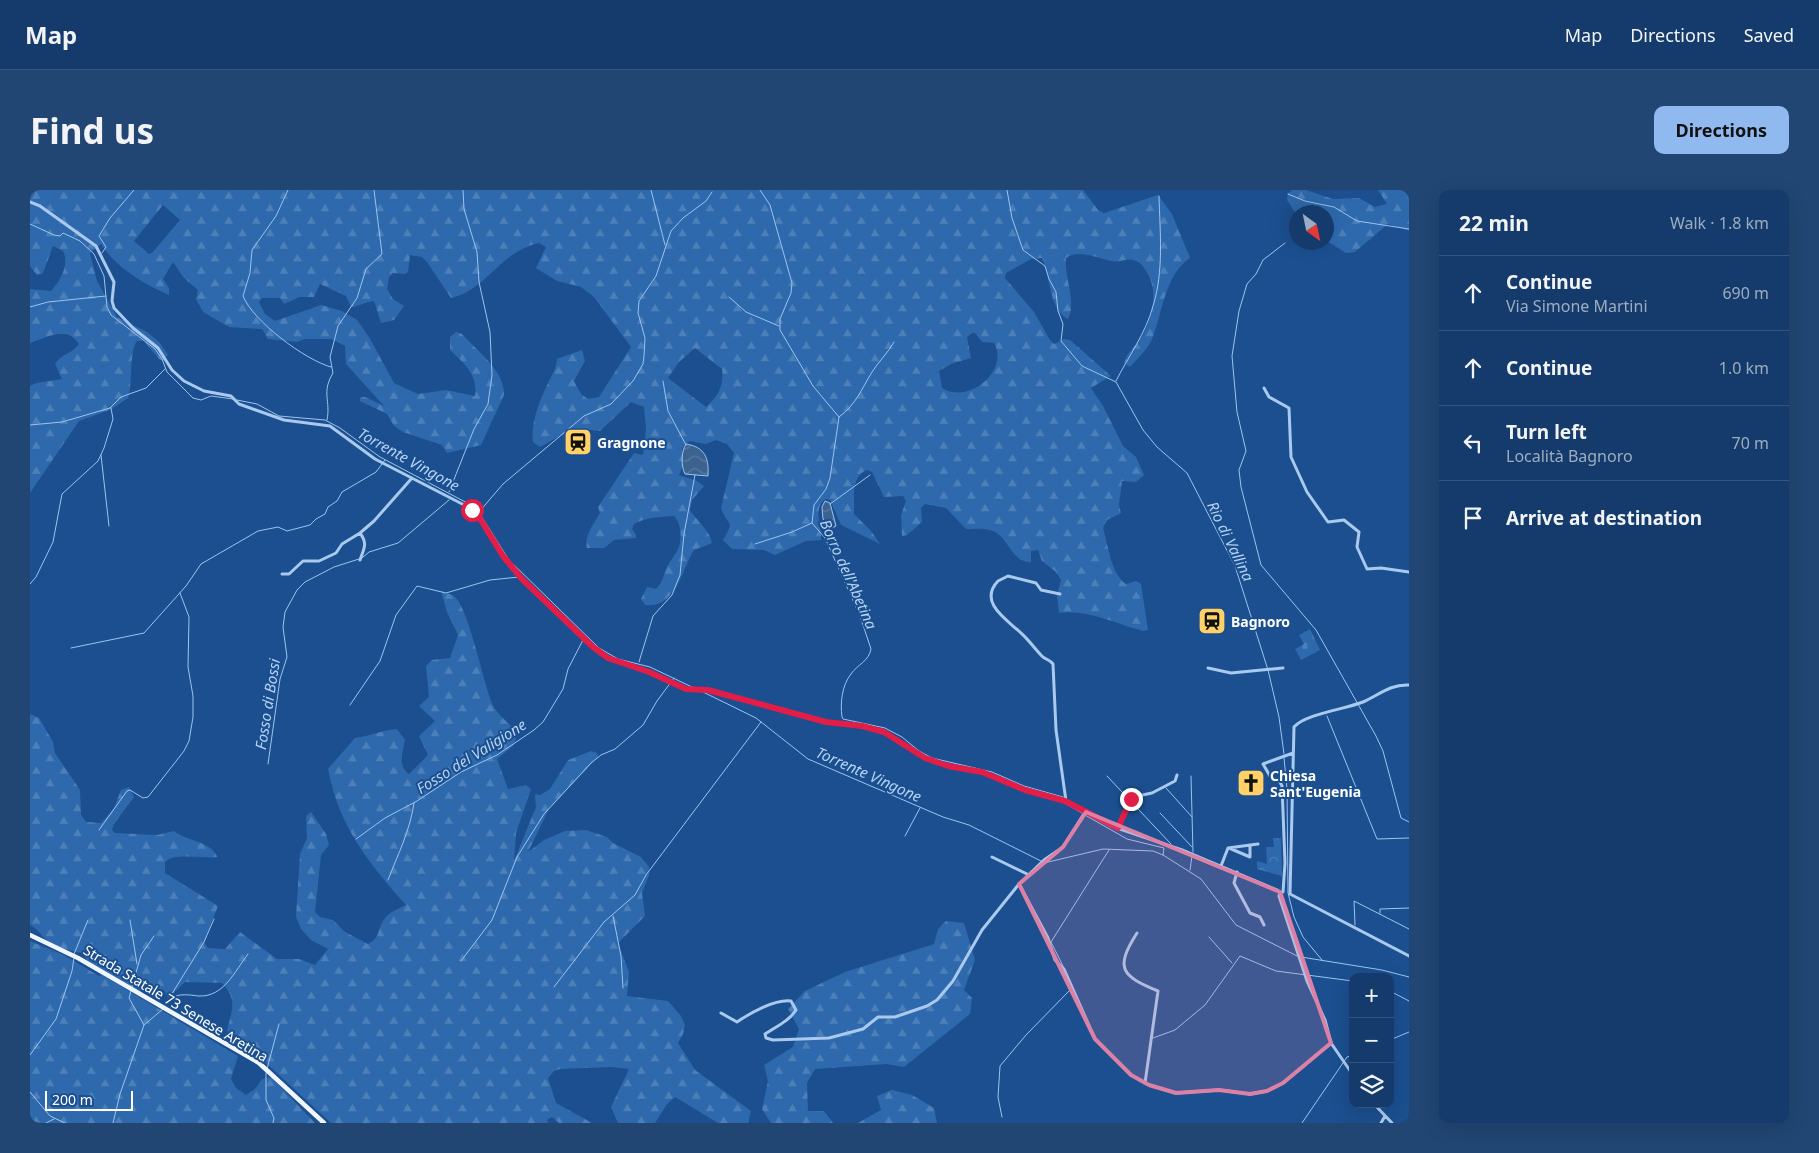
<!DOCTYPE html>
<html lang="en">
<head>
<meta charset="utf-8">
<style>
	:root { --surface:#143b6b; --page:#214673; --text:#f1f3f6; --muted:#9dadc1; --line:#33557e; --accent:#90b9f0 }
	body { margin:0; font-family:"Noto Sans",sans-serif; background:var(--page); color:var(--text) }
	.controls { position:absolute; right:15px; bottom:15px; display:grid; overflow:hidden; border-radius:10px; box-shadow:0 5px 20px #0002 }
	.controls button { width:45px; height:45px; display:grid; place-items:center; padding:0; border:0; border-bottom:1px solid var(--line); background:var(--surface); color:var(--text); font:25px sans-serif }
	.compass { position:absolute; left:1259px; top:15px; width:45px; height:45px; border-radius:50%; background:var(--surface); box-shadow:0 5px 20px #0002; rotate:147deg }
	.scale { position:absolute; left:15px; bottom:12px; width:88px; box-sizing:border-box; padding-left:5px; border:2px solid #fff; border-top:0; font-size:14px; line-height:18px; white-space:nowrap; color:#fff; -webkit-text-stroke:4px #1b4f8f; paint-order:stroke }
	.stop { position:absolute; width:15px; height:15px; margin:-11px; border:4px solid #e11d48; border-radius:50%; background:#fff }
	.stop.end { background:#e11d48; border-color:#fff; box-shadow:0 1px 5px #0008 }
	.list { margin:0; padding:0; list-style:none }
	h2 { display:flex; justify-content:space-between; align-items:center; height:65px; margin:0; padding:0 20px; font-size:21px }
	h2 small { font-size:16px; font-weight:400; color:var(--muted) }
	.list li { display:grid; grid-template-columns:32px 1fr auto; gap:15px; align-items:center; box-sizing:border-box; height:75px; padding:0 20px; border-top:1px solid var(--line) }
	.list b { display:block; font-size:19px; white-space:nowrap }
	.list p { margin:0; font-size:16px; white-space:nowrap; color:var(--muted) }
	.list em { font-size:16px; font-style:normal; color:var(--muted) }
	.icon { flex:none; width:28px; height:28px; fill:none; stroke:currentColor; stroke-width:2; stroke-linecap:round; stroke-linejoin:round }
	.map { position:relative; flex:none; width:1379px; height:933px; overflow:hidden; border-radius:10px }
	header { display:flex; align-items:center; gap:30px; box-sizing:border-box; height:70px; padding:0 25px; background:var(--surface); border-bottom:1px solid var(--line) }
	header strong { font-size:24px }
	nav { display:flex; gap:28px; margin-inline-start:auto; font-size:18px }
	.intro { display:flex; align-items:center; justify-content:space-between; box-sizing:border-box; height:120px; padding:0 30px }
	h1 { margin:0; font-size:35px }
	.button { padding:12px 22px; border-radius:10px; background:var(--accent); color:#111; font-size:18px; font-weight:700 }
	main { display:flex; gap:30px; padding:0 30px }
	aside { flex:1; background:var(--surface); border-radius:10px; box-shadow:0 5px 20px #0002 }
	.map>svg:first-child { display:block }
</style>
</head>
<body>
<header>
<strong>Map</strong>
<nav><a>Map</a><a>Directions</a><a>Saved</a></nav>
</header>
<div class="intro"><h1>Find us</h1><a class="button">Directions</a></div>
<main>
<div class="map">
<svg width="1379" height="933" viewBox="0 0 1379 933">
	<defs>
		<pattern id="forest-firs" width="22" height="20" patternUnits="userSpaceOnUse" patternTransform="scale(1.25)"><rect width="22" height="20" fill="#2e69ad"/><path d="M5 1l3.5 6h-7zM16 11l3.5 6h-7z" fill="#4d80b9"/></pattern>
		<pattern id="cemetery-stones" width="16" height="16" patternUnits="userSpaceOnUse" patternTransform="scale(1.25)"><rect width="16" height="16" fill="#2e69ad"/><path d="M2 7V4a2 2 0 0 1 4 0v3zM10 15v-3a2 2 0 0 1 4 0v3z" fill="#4d80b9"/></pattern>
		<pattern id="park-crowns" width="20" height="18" patternUnits="userSpaceOnUse" patternTransform="scale(1.25)"><rect width="20" height="18" fill="#2e69ad"/><path d="M2 6a3 3 0 1 1 6 0M12 15a3 3 0 1 1 6 0" fill="none" stroke="#4d80b9"/></pattern>
		<pattern id="water-waves" width="16" height="10" patternUnits="userSpaceOnUse" patternTransform="scale(1.25)"><rect width="16" height="10" fill="#3c6290"/><path d="M0 5q4-4 8 0t8 0" fill="none" stroke="#597aa1"/></pattern>
	</defs>
	<rect width="100%" height="100%" fill="#1b4f8f"/>
	<path fill="url(#forest-firs)" fill-rule="evenodd" d="M0,0H1053L1068,20L1074,23L1128,5L1142,24L1160,68C1134,86 1133,122 1122,149C1118,159 1107,169 1100,177L1094,173C1097,162 1105,157 1111,148C1122,130 1128,105 1119,86C1115,79 1111,71 1103,70C1096,68 1089,73 1081,71C1066,68 1050,59 1036,68C1034,88 1047,111 1038,129C1019,121 1021,87 1012,68L1001,69L976,83L975,88L1004,122L1020,150L1024,154L1034,149L1040,150L1081,186L1061,198L1073,216L1093,256L1106,267L1114,285L1106,292L1092,291L1089,315L1091,323L1077,330L1073,338C1078,355 1081,384 1096,394L1106,391L1111,394L1118,440L1113,441C1086,434 1057,419 1029,423L1027,405L1031,390L1026,382L1012,371L1008,360L1001,361V372C984,373 979,352 968,344C960,337 945,339 936,339L916,318L895,314L891,318L892,332L877,345L872,346L871,325L876,311L873,306L854,307L842,282L837,280C820,286 825,309 824,324L841,341L850,354L811,335L800,310L796,309C782,317 792,338 791,350L776,351L745,365L734,360L702,359L693,350C706,328 697,337 691,318L704,263L697,254L686,250L676,254L660,251L654,255L652,259L654,273L649,285L667,291L674,296L662,310L660,320C666,330 681,342 682,353L664,360C652,379 646,419 615,415L611,409L617,397L626,399C633,392 633,386 637,377C640,370 647,364 649,356C652,347 651,333 644,326C630,327 616,327 604,334L602,339L606,345V348L584,350L574,358H557C554,345 564,334 570,323L568,317L604,263L613,265L616,239L614,217L601,212L570,241L544,238L510,257L503,252C500,232 511,208 519,191C523,183 526,179 527,169L552,160L555,171L544,191L551,204L558,209L569,207L601,157L564,107L551,97L527,91L506,78L516,57L509,53C469,62 458,99 421,108L397,72L392,67L380,65L378,82L375,84L363,83L359,87L357,99L363,109L374,116L364,130L351,133L344,111C335,112 330,116 321,117L316,106L290,94L284,107H270L254,114L250,108H232L229,112L235,124L245,131L291,115L312,121L327,130L339,147L364,193L388,204L416,200L445,206C448,185 435,174 420,160V147L426,142L432,144C447,161 475,181 474,205L451,255L417,263L412,255L373,242L364,236L357,224L330,211V207H335L354,216L316,174L315,156L302,149H275L267,152L238,149L232,139L199,137L173,122L166,109L168,100L154,88L143,72L133,89L139,98V105C115,95 84,76 71,54L60,63L67,91L87,127L117,142L130,153L138,165L133,171L129,169L114,151H107C99,161 103,193 98,208L82,219L49,231L0,303V196L6,193L32,189L25,174C30,165 43,163 49,154C37,135 18,147 0,153V99L21,101C30,91 40,75 33,61L23,56L13,83L7,85L0,76ZM133,15L150,30L122,63L119,64L104,51ZM942,143H945L952,152L964,153C980,181 938,215 912,198L909,181L921,174L941,168L937,147ZM665,158L692,179C694,196 689,205 676,217L638,188L649,172Z
		M1262,0H1276L1303,9L1329,8L1345,17L1357,14L1348,0H1379V41L1358,34L1325,62L1316,63L1297,51L1296,22L1266,24L1257,10L1258,3Z
		M411,401C415,403 422,404 425,407C439,420 453,491 462,513C466,524 480,534 488,543L483,556L467,569L478,599L496,595L501,599L486,643L484,671L506,617L505,604L510,605L520,599L538,570L561,561L567,563L568,567L519,619L498,662L514,650L535,641L556,640L577,647L583,653L611,667L619,677V685L612,703L615,726L588,753L599,782L597,806L638,811L651,826L655,835L653,844L648,853L665,880L721,921L718,933H688L645,907L637,914L625,933H588L581,917L599,879L582,877L530,879L524,881L518,888L526,913L562,933H529L522,927L517,930L518,933H301L235,872L201,846L197,840C202,820 208,810 192,793L155,792L138,808L134,800L118,798L111,802L58,772L53,763C41,761 25,758 15,749C9,743 8,739 0,735V524L9,528L23,552L25,563L50,600L51,625L56,632L71,633L84,618L91,600L99,597L104,607L84,634L82,640L85,643L127,645L144,641C158,652 179,650 188,667C175,669 144,662 135,672V683L188,716L174,752L178,758L195,759L210,742L247,769H269L285,775L298,759L281,750L271,739L266,727L270,664L277,648L276,626L281,622L296,644L299,655L291,665L285,722L290,727L303,730L315,742L338,754C350,748 347,741 353,731C358,722 368,719 376,715C338,672 309,637 298,579L325,548C340,546 353,540 367,539L375,550C373,562 367,576 379,584L398,565L389,546L405,531L389,516L399,507L396,476L402,470L420,468L428,445L417,422Z
		M916,731L934,733L945,770L934,800L942,808L940,824L874,877L857,874L785,879L777,893L778,921H794L803,933H741L732,919L738,891L734,875L763,857L769,839L758,819L775,801L815,782L904,754L908,739Z
		M0,751L34,765L69,786L72,785L208,866L201,889L206,898L216,905L225,899L232,889L241,887L285,933H0Z
		M862,900L882,905L904,918L907,933H828L851,920L847,906Z"/>
	<path fill="url(#cemetery-stones)" d="M1280,439L1290,460L1271,470L1265,459L1274,454L1269,445Z"/>
	<path fill="url(#park-crowns)" d="M1243,648H1251L1252,686L1227,679V671L1237,674L1236,657H1244Z"/>
	<path fill="url(#water-waves)" stroke="#9cc4f0" d="M656,254C675,257 679,268 678,286L655,284C651,276 651,262 656,254Z
		M795,311L800,313L806,336L802,338L793,329L792,317Z"/>
	<g fill="none" stroke-linecap="round" stroke-linejoin="round">
		<path stroke="#9cc4f0" stroke-width="1" d="M258,0L246,26L222,60L220,83L213,106C223,131 275,170 301,177
			M621,0L635,55
			M730,0L740,15L762,93L761,103L750,129V140L783,196L809,227L800,288L796,299L784,315L782,333L795,348L830,426L841,459C839,471 827,475 821,484C812,495 810,513 812,527L813,529L855,538L872,547L889,561L902,568L962,582L994,596L1033,607L1035,610
			M977,0L982,28L993,60L1015,76L1019,89L1026,102L1028,121L1033,134L1031,151L1052,176L1086,192L1113,240L1127,257L1157,283L1205,376L1238,480L1249,527L1254,564
			M0,3L2,0
			M1258,4L1275,11L1304,17L1327,31L1379,39
			M0,34L24,45L30,46L33,43L50,51L64,64L74,86L77,117L81,125L125,159L132,169L137,182L163,208L171,210L181,206L203,209
			M1255,53L1233,70L1226,84L1217,94L1209,121L1202,166L1207,222L1216,261L1209,280L1211,297L1231,375L1286,440L1346,546L1353,561L1371,628L1379,632
			M72,63L76,57L69,46L80,28L104,0
			M699,107L716,122L749,136
			M0,117L18,112L76,106
			M633,191L638,221L656,255
			M1086,191C1098,167 1116,143 1123,116C1134,81 1130,43 1129,6
			M207,210L227,214L249,226L295,230L310,238L350,267L441,315L450,324L479,370L569,458L588,469L620,477L664,498
			M809,227C826,215 832,198 842,182C849,171 858,163 864,152
			M297,230C301,210 291,203 303,183L300,167L308,136L327,108L336,79L352,64L344,0
			M0,235L32,232L80,218L91,207L116,198L135,179
			M71,265L79,336
			M419,302L444,239L458,214L462,185L460,142L449,92L447,62L434,19L433,0
			M800,314L840,285
			M449,322L473,294L554,226L581,214L603,191L613,174L614,166L615,148L608,123L609,111L626,86L641,41L653,28L676,11L682,2
			M795,348L797,335
			M725,354L762,342L782,333
			M332,368L339,362L368,353L419,310
			M0,394L6,387L23,352L32,304L68,271L74,258L83,229L81,218
			M41,458L114,443L156,396L171,374L228,341L248,337L257,341L280,335L286,329L295,324L298,317L307,311L312,302L346,282L355,270
			M609,472L623,426L642,405L650,385L654,344L665,285
			M673,502L726,528L778,569L913,627L939,635L1011,671
			M320,515L350,471L366,425L387,396L416,403L460,390L489,387
			M1297,526L1347,649L1379,648
			M1254,568L1257,599L1258,703L1264,727L1273,747L1292,770
			M238,574L250,489L257,467L253,437L255,422L267,400L275,392L304,377L329,369
			M1077,586L1141,654
			M1161,586L1163,662
			M1136,598L1162,627
			M1036,614L1052,623
			M1130,623L1162,657
			M1055,625L1097,649L1134,658L1133,665
			M69,640L97,601L100,600L113,608L118,607L154,561L159,551L163,527V506L158,477L159,427L150,403
			M875,646L890,618
			M326,649L355,628L387,611L431,582L467,565L504,540L513,532L533,499L538,479L553,450
			M1014,673L1073,659L1123,661L1133,665L1171,689L1206,735L1267,766
			M1160,680L1162,666
			M358,690C368,664 380,641 384,613
			M1350,723V719L1379,718
			M583,726L591,766L593,798
			M100,730L107,774
			M1325,735L1324,711L1379,739
			M1179,747L1202,773
			M44,764L58,730
			M1271,767L1352,780L1379,787
			M431,771L462,730L487,667L514,624L561,573L571,565L585,559L613,535L627,511L644,488
			M1033,776L1021,752L1079,660
			M102,797L111,765L124,746
			M524,797L574,732L605,705L616,685L731,532
			M1360,801L1379,811
			M141,808C149,803 160,805 169,806C194,807 205,781 218,764
			M135,815L174,752L184,729
			M114,835L133,819
			M1123,848L1145,840L1175,815L1210,766L1246,781L1323,791
			M1360,850L1379,842
			M0,865L26,829L42,781L44,768
			M237,879L249,834
			M236,883V910L244,928L243,933
			M0,902L20,926L35,933
			M972,927L968,907L970,876L996,845L1041,799
			M16,933L24,929
			M83,933L90,904L114,835L99,808L101,801
			M1272,933L1317,867L1323,865
			M1374,933L1379,930"/>
		<path stroke="#a9c9ee" stroke-width="3" d="M0,12L10,16L66,56L84,92L82,111L84,118L103,138L128,158L142,180L154,191L174,201L201,206L209,214L254,230L300,236L345,269L438,317L449,327L473,366L492,389L563,457L578,468L619,482L657,499L678,500L796,532L832,536L854,542L895,568L918,576L952,582L995,600L1035,611L1081,636L1152,660L1247,700L1250,702L1249,706L1277,791L1295,830L1301,853L1323,885
			M1234,198L1239,207L1259,218L1261,267L1277,302L1298,332L1314,330L1329,342L1327,357L1337,379L1351,378L1379,382
			M330,343C338,354 334,358 330,370
			M252,384H259L273,371H289L306,363L312,354L330,343L344,331L382,288
			M1030,404L1011,400L1006,393L978,386L968,391C947,413 979,431 992,444C998,449 1010,465 1013,467C1017,470 1020,470 1023,474L1026,540L1036,611
			M1178,478L1201,483L1253,478
			M1088,638L1103,607L1122,603L1145,591L1147,585
			M1199,658L1220,667V655
			M962,667L999,685
			M1191,676L1198,658L1228,654
			M1207,682L1204,693L1220,723L1230,727L1234,735
			M989,694L1018,748L1025,770L1034,779L1065,849L1101,885L1119,895L1146,903L1189,900L1220,904L1237,901L1253,893L1301,853
			M1253,702L1255,673L1252,596L1250,592L1240,586L1233,574L1263,563
			M1260,704L1264,537C1275,524 1316,519 1333,512C1349,505 1360,494 1379,495
			M1260,704L1379,766
			M1107,743C1084,779 1092,786 1128,801L1115,893
			M691,823L707,832C720,823 745,809 761,811L766,820C759,831 747,836 735,844L736,848L743,850L799,848L833,839L848,827H865L897,816L907,810L923,791L952,740L989,694L1014,670L1033,657L1055,622
			M1344,914L1362,933
			M1351,933L1355,926"/>
		<path stroke="#f0f6ff" stroke-width="4.5" d="M0,745L48,768L229,873L294,933"/>
	</g>
	<g fill="none" stroke-linecap="round" stroke-linejoin="round">
		<path stroke="#e11d48" stroke-width="6" d="M442,320L449,327L473,366L492,389L563,457L578,468L619,482L656,499L678,500L796,532L832,536L854,542L895,568L918,576L952,582L995,600L1035,611L1088,638L1101,609"/>
	</g>
	<path fill="#dd80a5" fill-opacity="0.2" stroke="#dd80a5" stroke-width="4" stroke-linejoin="round" d="M1056,622L1250,702L1301,853L1253,893L1237,901L1220,904L1189,900L1146,903L1119,895L1101,885L1065,849L989,694L1033,657Z"/>
	<defs>
		<symbol id="station-square" viewBox="-11 -11 22 22"><rect x="-9" y="-9" width="18" height="18" rx="4" fill="#ffd166" stroke="#1b4f8f"/><path d="M-3-6H3Q5-6 5-4V2Q5 4 3 4L4.5 6H3L1.5 4h-3L-3 6H-4.5L-3 4Q-5 4-5 2V-4Q-5-6-3-6ZM-3.5-4v3h7v-3ZM-3.5 1v1.5H-2V1ZM2 1v1.5H3.5V1Z" fill="#111"/></symbol>
		<symbol id="church-square" viewBox="-11 -11 22 22"><rect x="-9" y="-9" width="18" height="18" rx="4" fill="#ffd166" stroke="#1b4f8f"/><path d="M-1.2-6h2.4v3.5h3.3v2.4h-3.3V6h-2.4V-.1h-3.3v-2.4h3.3Z" fill="#111"/></symbol>
	</defs>
	<g fill-rule="evenodd">
		<use href="#station-square" x="532" y="236" width="32" height="32"/>
		<use href="#station-square" x="1166" y="415" width="32" height="32"/>
		<use href="#church-square" x="1205" y="577" width="32" height="32"/>
	</g>
	<g text-anchor="middle" dominant-baseline="central" stroke-width="4" stroke-linejoin="round" paint-order="stroke">
		<g font-size="14" font-weight="bold" fill="#fff" stroke="#1b4f8f" text-anchor="start">
			<text x="567" y="252">Gragnone</text>
			<text x="1201" y="431">Bagnoro</text>
			<text x="1240" y="585">Chiesa<tspan x="1240" dy="16">Sant'Eugenia</tspan></text>
		</g>
		<g font-size="14" fill="#fff" stroke="#1b4f8f">
			<text transform="translate(146 813) rotate(31)">Strada Statale 73 Senese Aretina</text>
		</g>
		<g font-size="15" font-style="italic" fill="#b5d3f5" stroke="#1b4f8f">
			<text transform="translate(379 269) rotate(29)">Torrente Vingone</text>
			<text transform="translate(1201 351) rotate(64)">Rio di Vallina</text>
			<text transform="translate(819 384) rotate(66)">Borro dell'Abetina</text>
			<text transform="translate(237 514) rotate(-81)">Fosso di Bossi</text>
			<text transform="translate(441 566) rotate(-32)">Fosso del Valigione</text>
			<text transform="translate(839 584) rotate(24)">Torrente Vingone</text>
		</g>
	</g>
</svg>
<div class="controls">
<button>+</button>
<button>−</button>
<button><svg class="icon" aria-label="layers" viewBox="0 0 24 24"><path d="M12 4l9 5-9 5-9-5zM3 14l9 5 9-5"/></svg></button>
</div>
<svg class="compass" viewBox="-18 -18 36 36"><path d="M0-13l5 13h-10z" fill="#e53935"/><path d="M0 13l5-13h-10z" fill="#9dadc1"/></svg>
<div class="scale">200 m</div>
<div class="stop" style="left:442px;top:320px"></div>
<div class="stop end" style="left:1101px;top:609px"></div>
</div>
<aside>
<h2>22 min<small>Walk · 1.8 km</small></h2>
<ul class="list">
<li><svg class="icon" aria-label="ahead" viewBox="0 0 24 24"><path d="M12 20V5M6 11l6-6 6 6"/></svg><div><b>Continue</b><p>Via Simone Martini</p></div><em>690 m</em></li>
<li><svg class="icon" aria-label="ahead" viewBox="0 0 24 24"><path d="M12 20V5M6 11l6-6 6 6"/></svg><div><b>Continue</b></div><em>1.0 km</em></li>
<li><svg class="icon" aria-label="left" viewBox="0 0 24 24"><path d="M17 20v-9H6M10 6l-5 5 5 5"/></svg><div><b>Turn left</b><p>Località Bagnoro</p></div><em>70 m</em></li>
<li><svg class="icon" aria-label="arrive" viewBox="0 0 24 24"><path d="M6 21V4h12l-3 4 3 4H6"/></svg><div><b>Arrive at destination</b></div></li>
</ul>
</aside>
</main>
</body>
</html>
